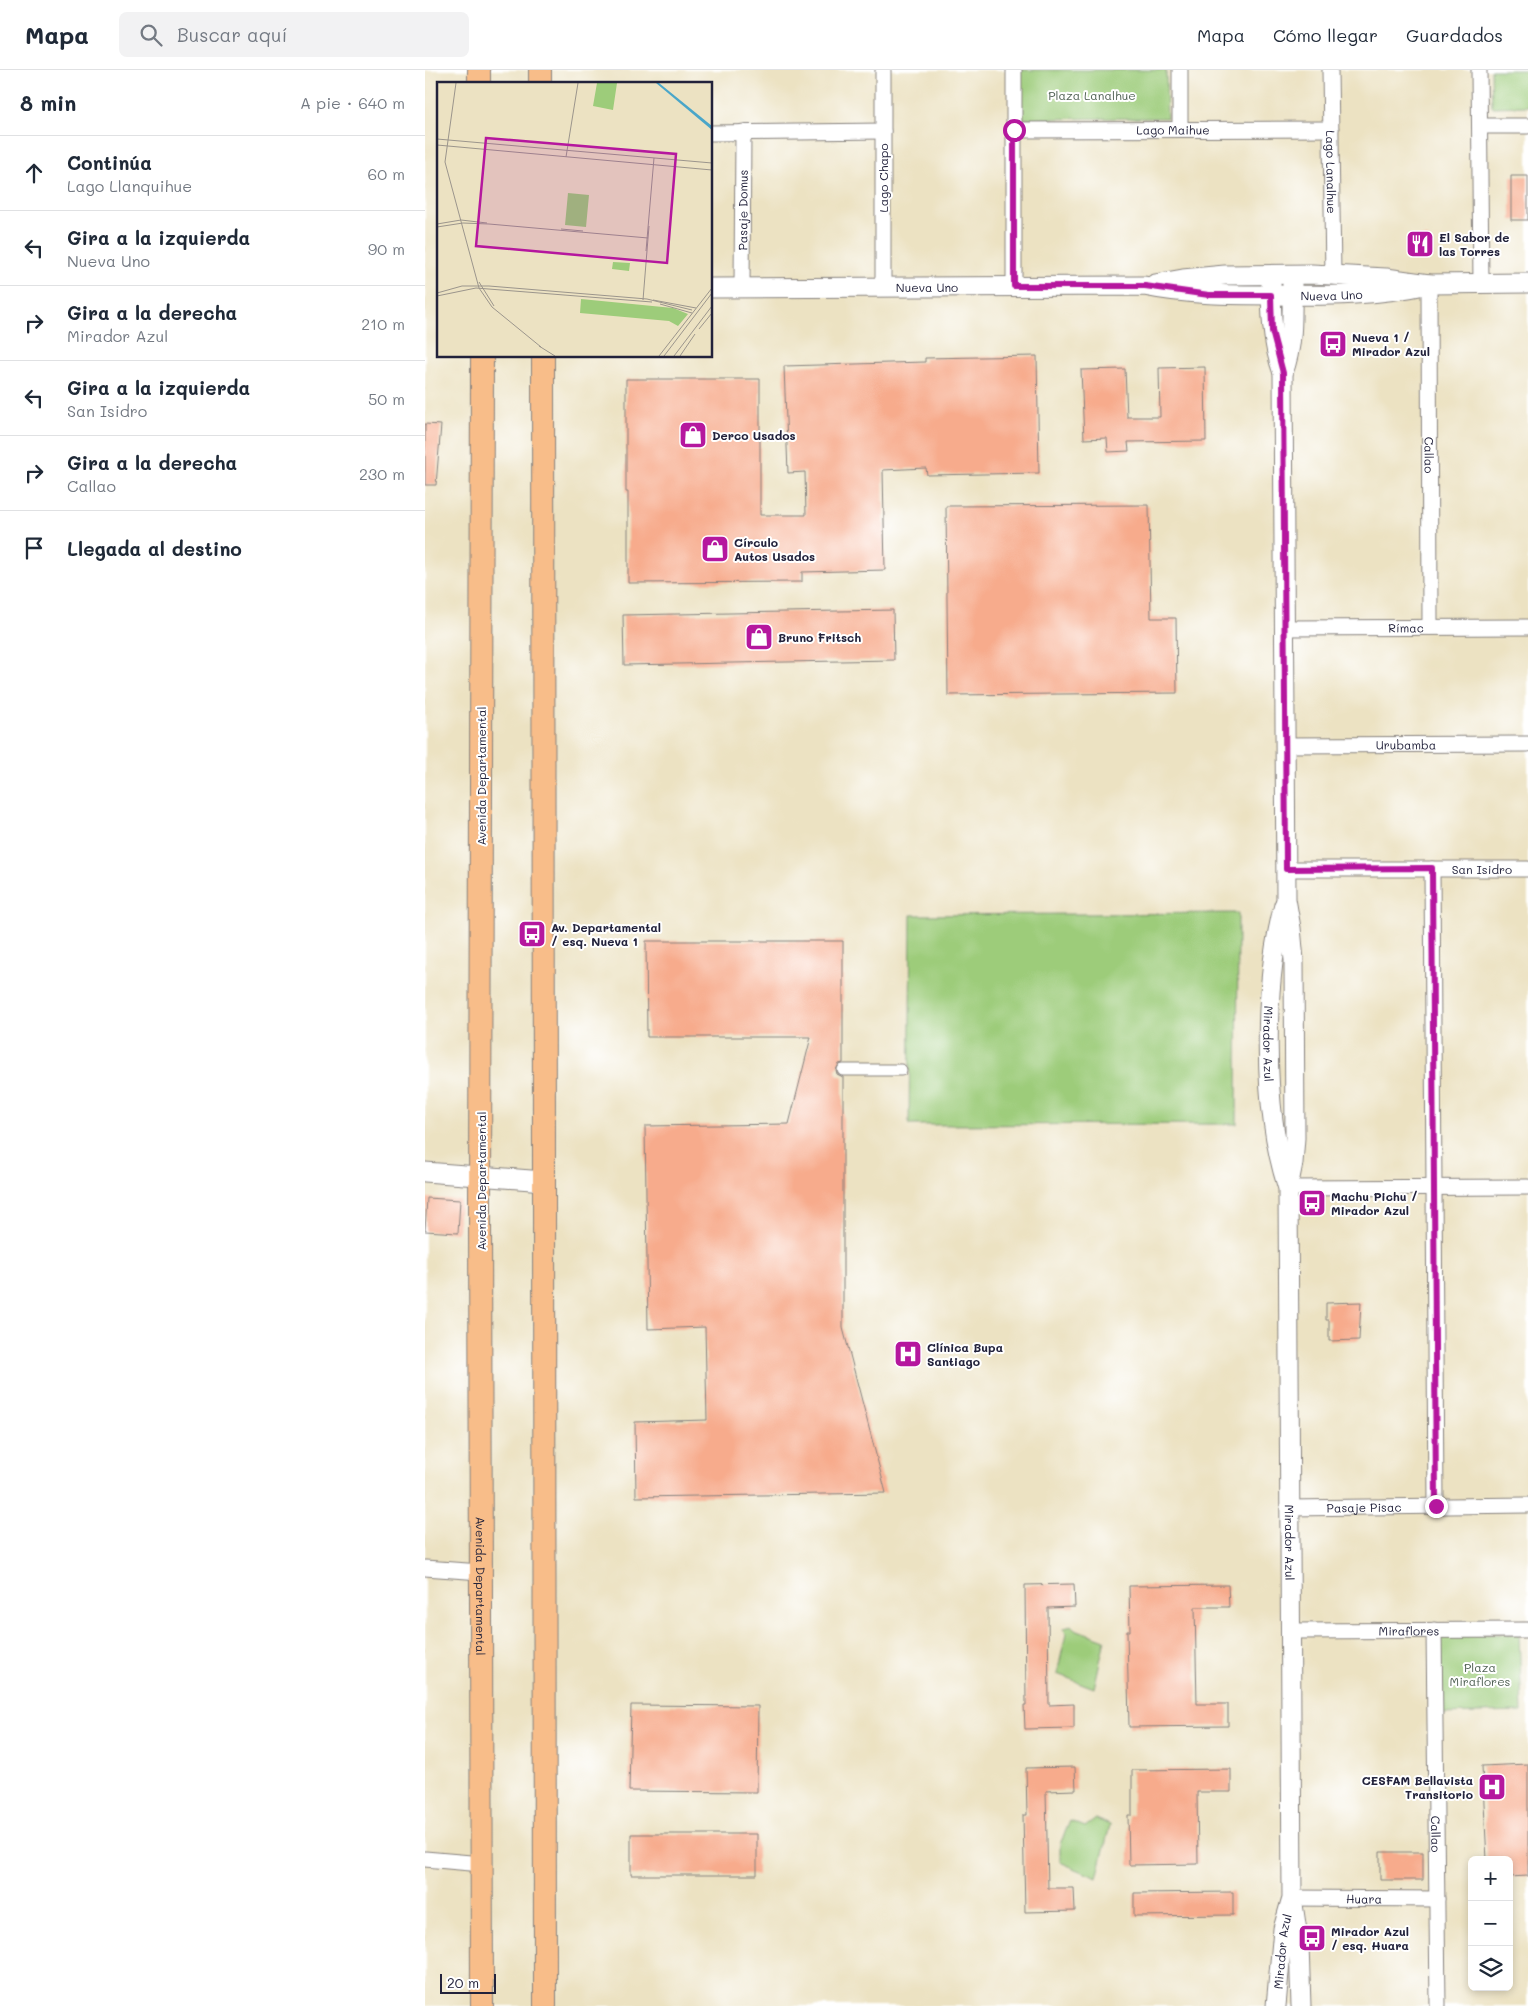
<!DOCTYPE html>
<html lang="es">
<head>
<meta charset="utf-8">
<style>
	:root { --surface:#fff; --page:#f2f2f3; --text:#1f2937; --muted:#747a83; --line:#e0e1e3 }
	body { margin:0; font-family:Mali,sans-serif; background:var(--page); color:var(--text) }
	.controls { position:absolute; right:15px; bottom:15px; display:grid; overflow:hidden; border-radius:8px; box-shadow:0 2px 8px #0003 }
	.controls button { width:45px; height:45px; display:grid; place-items:center; padding:0; border:0; border-bottom:1px solid var(--line); background:var(--surface); color:var(--text); font:25px sans-serif }
	.scale { position:absolute; left:15px; bottom:12px; width:56px; box-sizing:border-box; padding-left:5px; border:2px solid #22223b; border-top:0; font-size:14px; line-height:18px; white-space:nowrap; color:#22223b; -webkit-text-stroke:4px #fff; paint-order:stroke }
	.stop { position:absolute; width:15px; height:15px; margin:-11px; border:4px solid #b5179e; border-radius:50%; background:#fff }
	.stop.end { background:#b5179e; border-color:#fff; box-shadow:0 1px 5px #0008 }
	.list { margin:0; padding:0; list-style:none }
	h2 { display:flex; justify-content:space-between; align-items:center; height:65px; margin:0; padding:0 20px; font-size:21px }
	h2 small { font-size:16px; font-weight:400; color:var(--muted) }
	.list li { display:grid; grid-template-columns:32px 1fr auto; gap:15px; align-items:center; box-sizing:border-box; height:75px; padding:0 20px; border-top:1px solid var(--line) }
	.list b { display:block; font-size:19px; white-space:nowrap }
	.list p { margin:0; font-size:16px; white-space:nowrap; color:var(--muted) }
	.list em { font-size:16px; font-style:normal; color:var(--muted) }
	.icon { flex:none; width:28px; height:28px; fill:none; stroke:currentColor; stroke-width:2; stroke-linecap:round; stroke-linejoin:round }
	.map { position:relative; flex:none; width:1103px; height:1936px; overflow:hidden }
	header { display:flex; align-items:center; gap:30px; box-sizing:border-box; height:70px; padding:0 25px; background:var(--surface); border-bottom:1px solid var(--line) }
	header strong { font-size:24px }
	nav { display:flex; gap:28px; margin-inline-start:auto; font-size:18px }
	.search { width:350px; height:45px; background:var(--page); display:flex; align-items:center; gap:12px; box-sizing:border-box; padding:0 18px; border-radius:8px; color:var(--muted); font-size:19px }
	main { display:flex }
	aside { flex:1; background:var(--surface) }
	.map>svg:first-child { display:block }
</style>
</head>
<body>
<header>
<strong>Mapa</strong>
<div class="search"><svg class="icon" aria-label="search" viewBox="0 0 24 24"><circle cx="10" cy="10" r="6"/><path d="M15 15l6 6"/></svg>Buscar aquí</div>
<nav><a>Mapa</a><a>Cómo llegar</a><a>Guardados</a></nav>
</header>
<main>
<aside>
<h2>8 min<small>A pie · 640 m</small></h2>
<ul class="list">
<li><svg class="icon" aria-label="ahead" viewBox="0 0 24 24"><path d="M12 20V5M6 11l6-6 6 6"/></svg><div><b>Continúa</b><p>Lago Llanquihue</p></div><em>60 m</em></li>
<li><svg class="icon" aria-label="left" viewBox="0 0 24 24"><path d="M17 20v-9H6M10 6l-5 5 5 5"/></svg><div><b>Gira a la izquierda</b><p>Nueva Uno</p></div><em>90 m</em></li>
<li><svg class="icon" aria-label="right" viewBox="0 0 24 24"><path d="M7 20v-9h11M14 6l5 5-5 5"/></svg><div><b>Gira a la derecha</b><p>Mirador Azul</p></div><em>210 m</em></li>
<li><svg class="icon" aria-label="left" viewBox="0 0 24 24"><path d="M17 20v-9H6M10 6l-5 5 5 5"/></svg><div><b>Gira a la izquierda</b><p>San Isidro</p></div><em>50 m</em></li>
<li><svg class="icon" aria-label="right" viewBox="0 0 24 24"><path d="M7 20v-9h11M14 6l5 5-5 5"/></svg><div><b>Gira a la derecha</b><p>Callao</p></div><em>230 m</em></li>
<li><svg class="icon" aria-label="arrive" viewBox="0 0 24 24"><path d="M6 21V4h12l-3 4 3 4H6"/></svg><div><b>Llegada al destino</b></div></li>
</ul>
</aside>
<div class="map">
<svg width="1103" height="1936" viewBox="0 0 1103 1936">
	<rect width="100%" height="100%" fill="#fff"/>
	<filter id="ink" filterUnits="userSpaceOnUse"><feTurbulence type="fractalNoise" baseFrequency=".02" numOctaves="2"/><feDisplacementMap in="SourceGraphic" scale="10" xChannelSelector="R" yChannelSelector="G"/><feConvolveMatrix kernelMatrix="1 2 1 2 8 2 1 2 1" color-interpolation-filters="sRGB"/></filter>
	<filter id="wash" filterUnits="userSpaceOnUse"><feTurbulence type="fractalNoise" baseFrequency=".0096" numOctaves="4" result="noise"/><feDisplacementMap in="SourceGraphic" scale="20" xChannelSelector="R" yChannelSelector="G"/><feGaussianBlur stdDeviation="1.12" result="paint"/><feColorMatrix in="noise" values="0 0 0 0 0 0 0 0 0 0 0 0 0 0 0 0 0 1.4 0 .05"/><feComposite in="paint" operator="in"/></filter>
	<g filter="url(#wash)">
		<rect width="100%" height="100%" fill="#ece2c2"/>
		<path fill="#9dcc7a" stroke="#60775a" d="M593,0H741L742,48L594,49Z
			M1066,0H1103V36L1067,37Z
			M813,843L812,1054L484,1055L486,845Z
			M646,1555L650,1559L680,1570L669,1618L632,1604L641,1564L639,1559Z
			M1094,1564L1097,1642L1015,1644L1013,1565Z
			M671,1749L685,1755L672,1808L635,1792V1774L645,1751L660,1757Z"/>
		<g id="blocks">
			<path fill="#f7ab8c" d="M1086,106H1103V150H1086Z
				M986,167H1003V181H986Z
				M612,286L614,403L502,405L501,398L458,400L460,500L377,502V512L203,513V422H201V309H335V445H381L380,402L363,403L359,296L500,292V288Z
				M780,297L781,371L703,372L704,381L683,382L682,368L659,369L656,300L700,299L702,347H735L734,298Z
				M0,354L16,355L11,415H0Z
				M724,435L726,548H751L752,623L523,625L521,436Z
				M468,540L469,590L199,595L198,545Z
				M221,871H418V993L414,994L411,1000L412,1004L418,1007V1258L461,1423L211,1427L210,1352L282,1350L280,1257L223,1259L220,1056L364,1054L386,967H222Z
				M2,1128L35,1130L33,1163L0,1161Z
				M936,1232L934,1270L904,1271V1250H901V1233Z
				M649,1514L650,1537L623,1538L624,1635L649,1634V1658L600,1659L599,1635H601L600,1515Z
				M803,1515L804,1537H770L772,1634H803V1656L704,1657L702,1561H705L704,1516Z
				M206,1635L333,1636L332,1722L204,1721Z
				M1103,1694V1806L1084,1807V1790H1062L1057,1696Z
				M650,1697L651,1720L621,1721L623,1818H649L650,1841L600,1842L598,1745H602L601,1698Z
				M806,1699V1722H772L773,1794L704,1795L703,1745H707V1700Z
				M206,1764H332V1805H206Z
				M955,1782H998V1810H955Z
				M808,1822V1845L709,1846V1823Z"/>
		</g>
	</g>
	<g filter="url(#ink)">
		<use href="#blocks" fill-opacity="0" stroke="#87827e" stroke-width="1"/>
		<g fill="none" stroke-linecap="round" stroke-linejoin="round">
			<defs>
				<path id="pedestrian" d="M418,1000H476"/>
				<g id="minor">
					<path d="M458,0V217"/>
					<path d="M589,0V216"/>
					<path d="M755,0V59"/>
					<path id="s1" d="M905,0L908,205"/>
					<path d="M1054,0L1056,214"/>
					<path d="M1055,56H1103"/>
					<path id="s2" d="M589,60L906,59"/>
					<path d="M286,63L458,61"/>
					<path id="s3" d="M1004,214L1005,557"/>
					<path id="s4" d="M317,218L318,62"/>
					<path id="s5" d="M859,558L1103,557"/>
					<path id="s6" d="M859,675L1103,674"/>
					<path id="s7" d="M861,799H1103"/>
					<path d="M1007,799L1011,1436"/>
					<path d="M863,1118L1103,1117"/>
					<path id="s8" d="M865,1438L1103,1435"/>
					<path d="M0,1498L56,1502"/>
					<path id="s9" d="M1009,1560L1013,1936"/>
					<path id="s10" d="M865,1561L1103,1560"/>
					<path d="M0,1789L57,1794"/>
					<path id="s11" d="M867,1828L1012,1829"/>
				</g>
				<g id="tertiary">
					<path id="s12" d="M846,205C846,239 846,270 858,303L861,829L866,858L869,890L870,1068L868,1093L863,1118L867,1828L874,1874L876,1936"/>
					<path d="M730,214L758,209L800,205L887,204L961,208L1004,214L1103,213"/>
					<path id="s13" d="M286,218L719,216C763,225 805,225 849,225C903,226 951,226 1004,214"/>
					<path d="M858,303C869,273 867,244 867,213"/>
					<path id="s14" d="M859,835C838,915 837,1037 862,1115"/>
					<path d="M0,1102L119,1111"/>
					<path id="s15" d="M851,1936L858,1859L866,1831"/>
				</g>
				<g id="primary">
					<path d="M54,0V14"/>
					<path d="M115,0V14"/>
					<path id="s16" d="M57,286L55,1139L57,1936"/>
					<path d="M118,286L120,1936"/>
				</g>
			</defs>
			<use href="#pedestrian" stroke="#87827e" stroke-width="13"/>
			<use href="#minor" stroke="#87827e" stroke-width="17"/>
			<use href="#tertiary" stroke="#87827e" stroke-width="21"/>
			<use href="#primary" stroke="#87827e" stroke-width="24"/>
			<use href="#pedestrian" stroke="#fff" stroke-width="11"/>
			<use href="#minor" stroke="#fff" stroke-width="15"/>
			<use href="#tertiary" stroke="#fff" stroke-width="19"/>
			<use href="#primary" stroke="#f8bd89" stroke-width="22"/>
		</g>
	</g>
	<g fill="none" stroke-linecap="round" stroke-linejoin="round" filter="url(#ink)">
		<path stroke="#b5179e" stroke-width="6" d="M589,60V216H720L784,225H846L847,261L858,303L861,799L1007,798L1011,1436"/>
	</g>
	<defs>
		<symbol id="restaurant-square" viewBox="-11 -11 22 22"><rect x="-9" y="-9" width="18" height="18" rx="4" fill="#b5179e" stroke="#fff"/><path d="M-5-6h1v4h1v-4h1v4h1v-4h1v5L-1.5 .5V6h-2V.5L-5-1ZM5-6V6H3V1.5H1.5Q1.5-4 5-6Z" fill="#fff"/></symbol>
		<symbol id="bus-square" viewBox="-11 -11 22 22"><rect x="-9" y="-9" width="18" height="18" rx="4" fill="#b5179e" stroke="#fff"/><path d="M-5-6H5V4H4V6H2V4H-2V6H-4V4H-5ZM-3.5-4V0h7V-4ZM-3.5 1.2v1.5H-2V1.2ZM2 1.2v1.5H3.5V1.2Z" fill="#fff"/></symbol>
		<symbol id="shop-square" viewBox="-11 -11 22 22"><rect x="-9" y="-9" width="18" height="18" rx="4" fill="#b5179e" stroke="#fff"/><path d="M-5-2.5h2.3a2.7 3.5 0 0 1 5.4 0H5L5.5 6h-11ZM-1.5-2.5h3a1.5 2.3 0 0 0-3 0Z" fill="#fff"/></symbol>
		<symbol id="hospital-square" viewBox="-11 -11 22 22"><rect x="-9" y="-9" width="18" height="18" rx="4" fill="#b5179e" stroke="#fff"/><path d="M-5-5h3v3.5h4V-5h3V5h-3V1.5h-4V5h-3Z" fill="#fff"/></symbol>
	</defs>
	<g fill-rule="evenodd">
		<use href="#restaurant-square" x="979" y="158" width="32" height="32"/>
		<use href="#bus-square" x="892" y="258" width="32" height="32"/>
		<use href="#shop-square" x="252" y="349" width="32" height="32"/>
		<use href="#shop-square" x="274" y="463" width="32" height="32"/>
		<use href="#shop-square" x="318" y="551" width="32" height="32"/>
		<use href="#bus-square" x="91" y="848" width="32" height="32"/>
		<use href="#bus-square" x="871" y="1117" width="32" height="32"/>
		<use href="#hospital-square" x="467" y="1268" width="32" height="32"/>
		<use href="#hospital-square" x="1051" y="1701" width="32" height="32"/>
		<use href="#bus-square" x="871" y="1852" width="32" height="32"/>
	</g>
	<g text-anchor="middle" dominant-baseline="central" stroke-width="4" stroke-linejoin="round" paint-order="stroke">
		<g font-size="12" fill="#4d5e51" stroke="#fff">
			<text x="667" y="25">Plaza Lanalhue</text>
			<text x="1055" y="1597">Plaza<tspan x="1055" dy="14">Miraflores</tspan></text>
		</g>
		<g font-size="12" fill="#22223b" stroke="#fff">
			<text stroke="none"><textPath href="#s2" startOffset="159">Lago Maihue</textPath></text>
			<text stroke="none"><textPath href="#s1" startOffset="102">Lago Lanalhue</textPath></text>
			<text transform="translate(458 108) rotate(-90)">Lago Chapo</text>
			<text stroke="none"><textPath href="#s4" startOffset="78">Pasaje Domus</textPath></text>
			<text stroke="none"><textPath href="#s13" startOffset="216">Nueva Uno</textPath></text>
			<text stroke="none"><textPath href="#s13" startOffset="621">Nueva Uno</textPath></text>
			<text stroke="none"><textPath href="#s3" startOffset="171">Callao</textPath></text>
			<text stroke="none"><textPath href="#s5" startOffset="122">Rímac</textPath></text>
			<text stroke="none"><textPath href="#s6" startOffset="122">Urubamba</textPath></text>
			<text transform="translate(56 706) rotate(-90)">Avenida Departamental</text>
			<text stroke="none"><textPath href="#s7" startOffset="196">San Isidro</textPath></text>
			<text stroke="none"><textPath href="#s14" startOffset="140">Mirador Azul</textPath></text>
			<text transform="translate(56 1111) rotate(-90)">Avenida Departamental</text>
			<text stroke="none"><textPath href="#s8" startOffset="74">Pasaje Pisac</textPath></text>
			<text stroke="none"><textPath href="#s12" startOffset="1270">Mirador Azul</textPath></text>
			<text stroke="none"><textPath href="#s16" startOffset="1230">Avenida Departamental</textPath></text>
			<text stroke="none"><textPath href="#s10" startOffset="119">Miraflores</textPath></text>
			<text stroke="none"><textPath href="#s9" startOffset="204">Callao</textPath></text>
			<text stroke="none"><textPath href="#s11" startOffset="72">Huara</textPath></text>
			<text stroke="none"><textPath href="#s15" startOffset="55">Mirador Azul</textPath></text>
		</g>
		<g font-size="12" font-weight="bold" fill="#22223b" stroke="#fff" text-anchor="start">
			<text x="1014" y="167">El Sabor de<tspan x="1014" dy="14">las Torres</tspan></text>
			<text x="927" y="267">Nueva 1 /<tspan x="927" dy="14">Mirador Azul</tspan></text>
			<text x="287" y="365">Derco Usados</text>
			<text x="309" y="472">Círculo<tspan x="309" dy="14">Autos Usados</tspan></text>
			<text x="353" y="567">Bruno Fritsch</text>
			<text x="126" y="857">Av. Departamental<tspan x="126" dy="14">/ esq. Nueva 1</tspan></text>
			<text x="906" y="1126">Machu Pichu /<tspan x="906" dy="14">Mirador Azul</tspan></text>
			<text x="502" y="1277">Clínica Bupa<tspan x="502" dy="14">Santiago</tspan></text>
			<text x="1048" y="1710" text-anchor="end">CESFAM Bellavista<tspan x="1048" dy="14">Transitorio</tspan></text>
			<text x="906" y="1861">Mirador Azul<tspan x="906" dy="14">/ esq. Huara</tspan></text>
		</g>
	</g>
	<g transform="translate(12 12)">
		<rect width="275" height="275" fill="#ece2c2"/>
		<path d="M160,1H180L176,28L156,24ZM131,111L152,113L149,145L128,143ZM176,180L193,181L192,189L175,187ZM144,217L236,226L251,232L241,244L232,239L143,231Z" fill="#9dcc7a"/>
		<path d="M219,1H222L275,44V48Z" fill="#4aa6c9"/>
		<path fill="none" stroke="#9b958c" stroke-width="1" d="M19,1L8,80L42,206L55,225L104,265M0,57L275,81M0,63L275,88M129,75L141,1M0,142L24,138L50,141M0,145L26,141L52,142L211,156M124,147L146,149M209,169L217,76M42,200L57,224M0,211L25,204H52L210,217L255,228M0,214L39,206L215,220M206,218L212,144M216,218L259,226M223,222L255,231M262,247L275,231M102,264L118,274M222,274L275,206M227,274L275,211M237,274L275,224M243,274L258,252"/>
		<path fill="#b5179e" fill-opacity="0.15" stroke="#b5179e" stroke-width="2.5" d="M49,56L239,72L230,181L39,164Z"/>
		<rect width="275" height="275" fill="none" stroke="#22223b" stroke-width="2.5"/>
	</g>
</svg>
<div class="controls">
<button>+</button>
<button>−</button>
<button><svg class="icon" aria-label="layers" viewBox="0 0 24 24"><path d="M12 4l9 5-9 5-9-5zM3 14l9 5 9-5"/></svg></button>
</div>
<div class="scale">20 m</div>
<div class="stop" style="left:589px;top:60px"></div>
<div class="stop end" style="left:1011px;top:1436px"></div>
</div>
</main>
</body>
</html>
